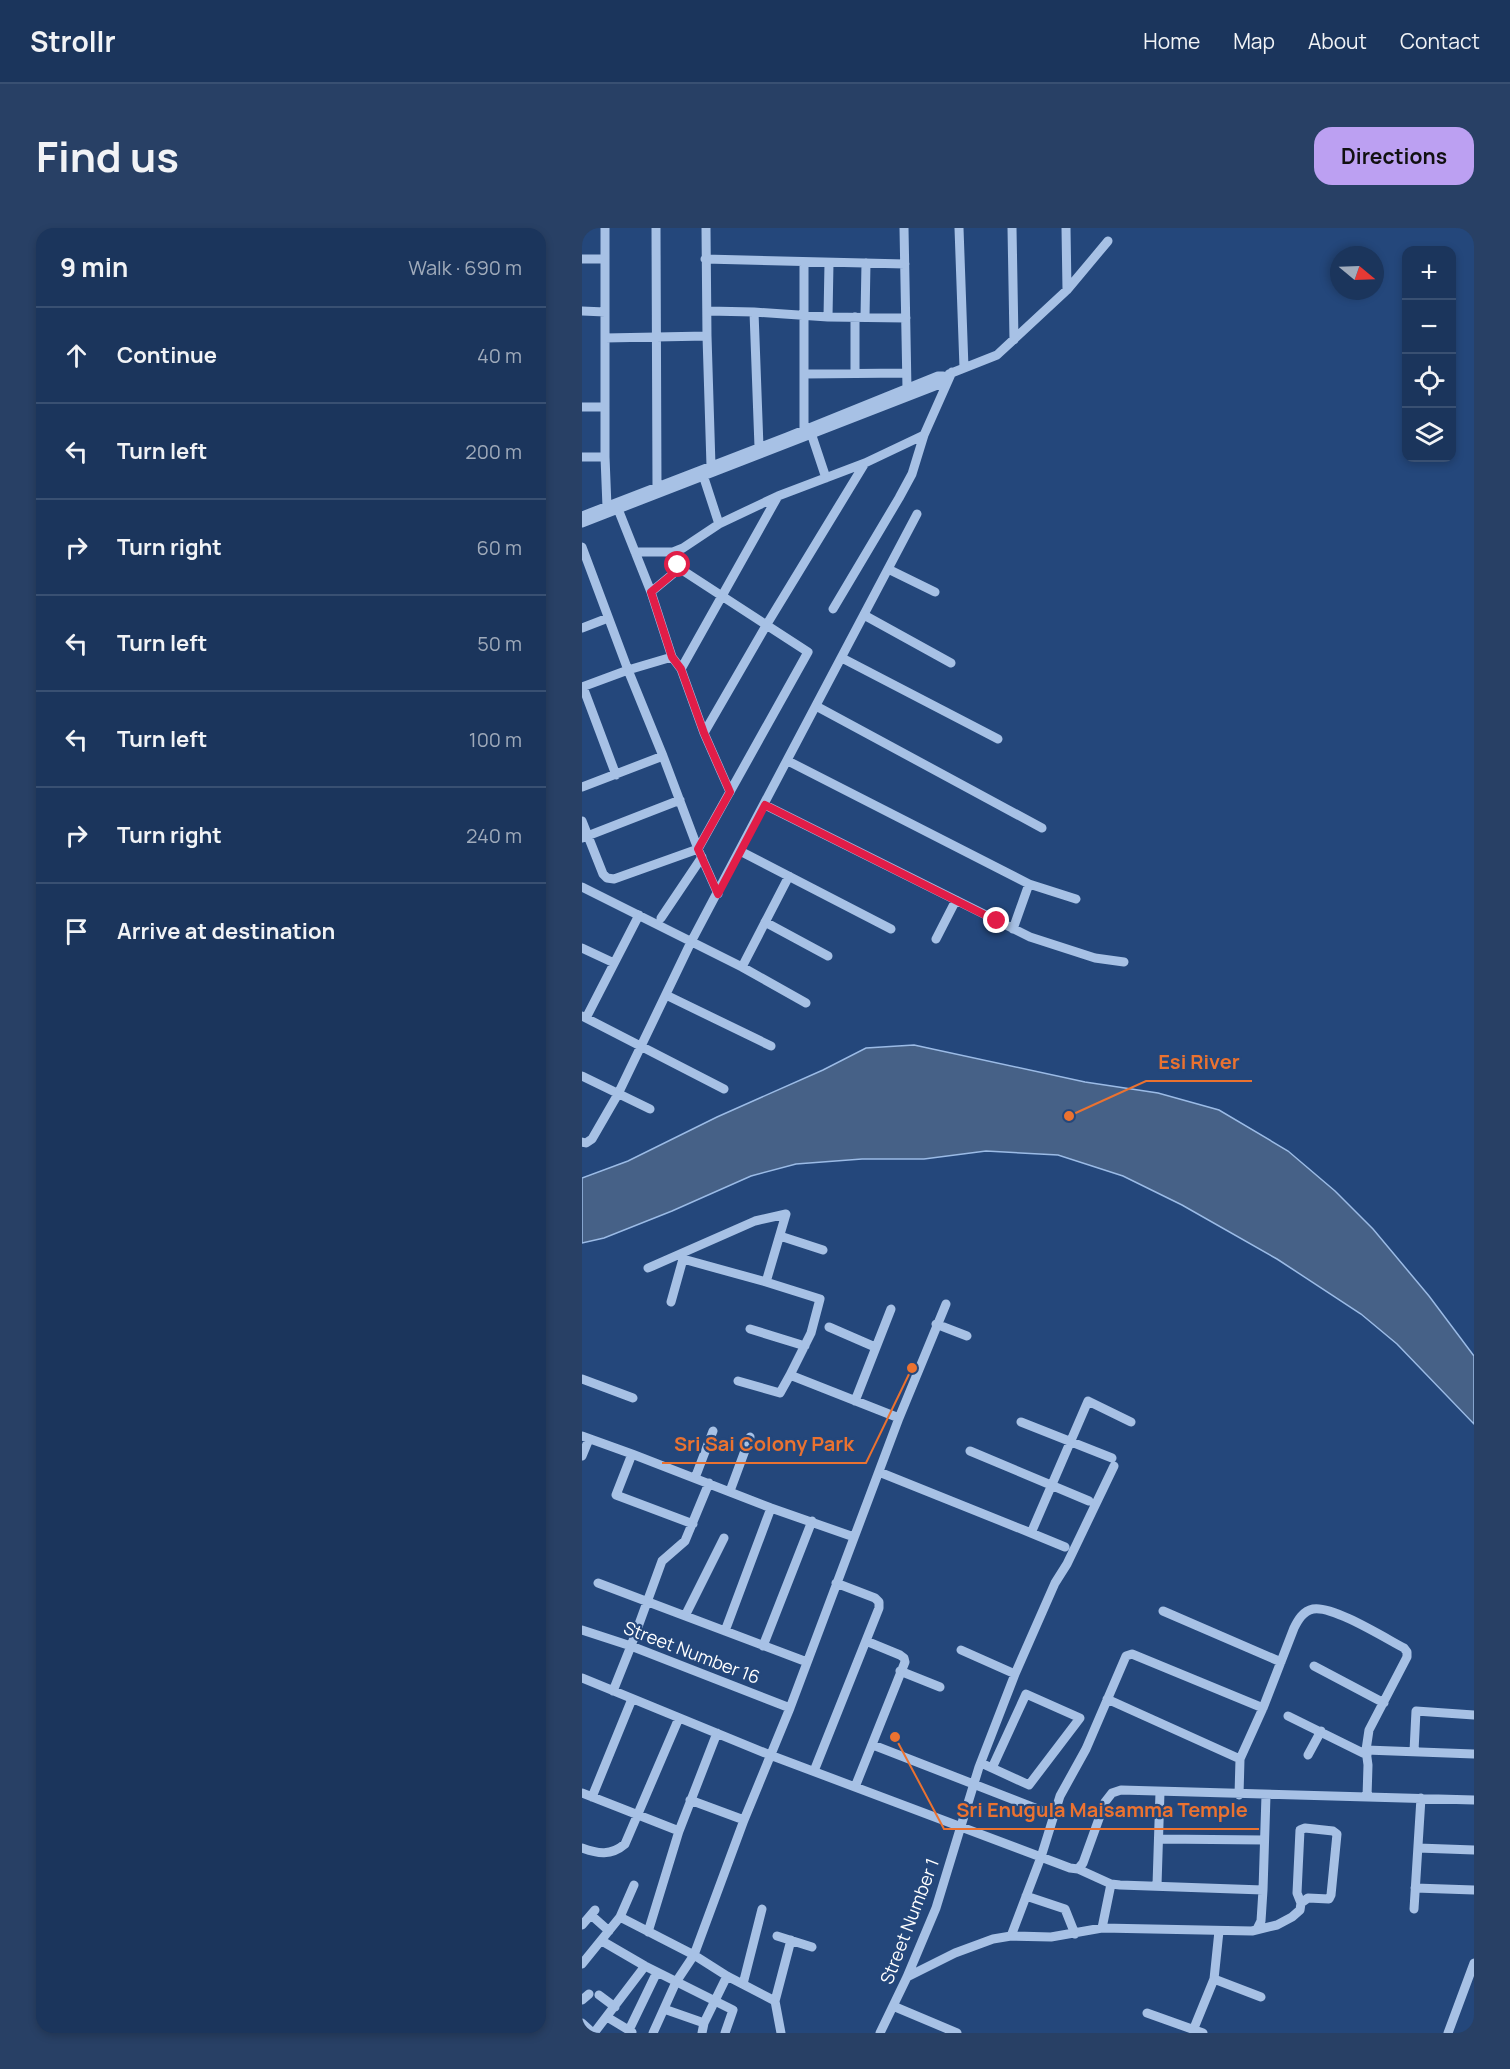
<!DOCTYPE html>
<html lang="en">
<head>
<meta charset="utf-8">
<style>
	:root { --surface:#1b355c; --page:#284065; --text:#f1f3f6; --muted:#a0abbb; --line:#395072; --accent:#bca0f2 }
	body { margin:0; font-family:Manrope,sans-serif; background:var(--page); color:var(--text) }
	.controls { position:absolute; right:18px; top:18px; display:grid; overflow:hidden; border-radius:12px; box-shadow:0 3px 9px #0003 }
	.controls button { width:54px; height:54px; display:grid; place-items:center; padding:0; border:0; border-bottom:2px solid var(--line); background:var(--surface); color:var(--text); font:30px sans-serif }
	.compass { position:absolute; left:748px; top:18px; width:54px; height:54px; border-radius:50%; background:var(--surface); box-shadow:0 3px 9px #0003; rotate:109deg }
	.stop { position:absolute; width:18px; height:18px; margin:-14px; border:4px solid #e11d48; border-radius:50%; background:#fff }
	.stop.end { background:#e11d48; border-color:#fff; box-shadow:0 2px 6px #0008 }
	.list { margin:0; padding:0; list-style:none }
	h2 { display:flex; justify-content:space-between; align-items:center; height:78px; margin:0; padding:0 24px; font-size:26px }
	h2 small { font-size:20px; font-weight:400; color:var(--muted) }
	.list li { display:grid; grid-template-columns:39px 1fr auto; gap:18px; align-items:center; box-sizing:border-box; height:96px; padding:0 24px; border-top:2px solid var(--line) }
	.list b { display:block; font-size:22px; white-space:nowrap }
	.list em { font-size:20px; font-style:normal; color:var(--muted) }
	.icon { flex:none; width:33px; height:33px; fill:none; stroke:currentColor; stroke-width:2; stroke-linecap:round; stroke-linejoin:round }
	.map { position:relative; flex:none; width:892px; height:1805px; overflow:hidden; border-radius:18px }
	header { display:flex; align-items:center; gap:36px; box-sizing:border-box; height:84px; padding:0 30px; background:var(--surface); border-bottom:2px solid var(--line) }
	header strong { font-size:28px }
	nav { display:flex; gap:33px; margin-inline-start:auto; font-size:21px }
	.intro { display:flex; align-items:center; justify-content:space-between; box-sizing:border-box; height:144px; padding:0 36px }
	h1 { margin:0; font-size:42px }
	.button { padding:15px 27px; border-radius:18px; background:var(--accent); color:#111; font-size:21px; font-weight:700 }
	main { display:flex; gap:36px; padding:0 36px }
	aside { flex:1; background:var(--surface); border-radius:18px; box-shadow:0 3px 9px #0003 }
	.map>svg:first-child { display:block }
</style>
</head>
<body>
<header>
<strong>Strollr</strong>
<nav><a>Home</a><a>Map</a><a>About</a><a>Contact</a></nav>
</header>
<div class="intro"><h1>Find us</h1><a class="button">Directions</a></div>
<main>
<aside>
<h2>9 min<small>Walk · 690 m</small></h2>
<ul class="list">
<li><svg class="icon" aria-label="ahead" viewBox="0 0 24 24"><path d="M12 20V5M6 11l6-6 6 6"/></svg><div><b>Continue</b></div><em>40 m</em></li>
<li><svg class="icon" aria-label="left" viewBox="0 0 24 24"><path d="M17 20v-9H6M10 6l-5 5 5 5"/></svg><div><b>Turn left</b></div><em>200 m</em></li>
<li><svg class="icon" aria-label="right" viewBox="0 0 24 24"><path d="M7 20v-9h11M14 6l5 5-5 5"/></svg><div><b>Turn right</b></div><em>60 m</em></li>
<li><svg class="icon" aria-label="left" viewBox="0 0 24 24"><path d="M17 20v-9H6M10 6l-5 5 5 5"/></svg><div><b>Turn left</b></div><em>50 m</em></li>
<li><svg class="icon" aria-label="left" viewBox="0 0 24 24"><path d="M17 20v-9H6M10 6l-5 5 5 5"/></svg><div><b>Turn left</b></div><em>100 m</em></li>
<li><svg class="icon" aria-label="right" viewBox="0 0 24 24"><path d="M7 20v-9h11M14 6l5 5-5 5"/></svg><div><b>Turn right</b></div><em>240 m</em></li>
<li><svg class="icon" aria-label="arrive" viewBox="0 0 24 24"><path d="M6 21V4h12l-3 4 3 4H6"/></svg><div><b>Arrive at destination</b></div></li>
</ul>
</aside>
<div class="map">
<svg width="892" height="1805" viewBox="0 0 892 1805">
	<rect width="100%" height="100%" fill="#24477b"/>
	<path fill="#466187" stroke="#9bbbe6" stroke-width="1.5" d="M332,817L503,854L576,865L637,882L706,923L753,963L791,1001L847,1068L892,1128V1196L815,1116L779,1086L695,1031L600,977L541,948L476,927L404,923L342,931H280L214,936L169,948L90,983L22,1010L0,1015V950L46,933L135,889L241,842L284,820Z"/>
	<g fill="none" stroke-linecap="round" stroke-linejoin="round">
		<path stroke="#a7c1e5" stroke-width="9" d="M23,0V229L25,279
			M74,0L75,258
			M322,0L325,161
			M377,0L382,140
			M430,0L432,112
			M484,0L485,62
			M0,31H23
			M123,31L323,36
			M222,35V202
			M0,83L23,84
			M126,83L172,84L177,219
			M172,84L246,89L324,90
			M246,89L247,35
			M283,89L284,35
			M125,108L129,238
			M23,110L125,108L124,0
			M273,144V89
			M223,146L324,145
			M367,146L415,127L485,62L526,13
			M0,179H23
			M229,205L244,250
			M0,229H23
			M121,247L137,296
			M36,281L69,364L90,429
			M0,288L205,209L356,148H361L358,156L0,295
			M0,319L46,442L81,528L116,621L136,666
			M53,324H91L101,320L137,296L196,268L283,235L342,207
			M306,341L353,364
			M69,364L98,340
			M251,381L317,270L330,246L342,207L370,144
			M282,387L369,435
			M0,400L26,390
			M260,430L416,511
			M99,441L196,268
			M0,459L46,442L90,429L99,441L122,505L148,564
			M1,459L34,547
			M234,478L460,600
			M122,505L185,396L283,235
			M206,533L447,656L494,671
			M0,559L81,528
			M183,577L448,709L513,730L542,734
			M0,593L21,646L25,650L32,651L116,621L226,424L100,342L96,337L91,324
			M0,610L98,572
			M158,623L309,701
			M0,659L160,739L224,775
			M79,690L120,629
			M183,694L246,728
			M431,701L447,656
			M354,711L374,672
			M0,720L32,735
			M160,739L207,648
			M84,767L189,818
			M0,788L142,861
			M4,790L57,687
			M0,848L68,881
			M0,914L4,915L10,911L36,866L109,714L335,286
			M198,1008L241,1022
			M101,1031L184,1054L238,1071L229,1105L208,1147L317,1190
			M66,1040L173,993L204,986L184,1054
			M89,1074L101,1031L100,1028
			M354,1096L385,1108
			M247,1099L293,1119
			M168,1101L223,1118
			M0,1151L51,1170
			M156,1153L198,1165L208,1147
			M273,1173L309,1081
			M439,1194L530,1230
			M0,1208L50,1226L189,1280L272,1309
			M388,1223L507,1273
			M50,1226L34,1267L111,1296
			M0,1228L7,1211
			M297,1244L449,1305L506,1173L549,1194
			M113,1250L131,1203
			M148,1263L168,1209
			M449,1305L483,1319
			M16,1355L225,1434
			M581,1383L699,1434
			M103,1388L142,1310
			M0,1402L49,1418L208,1480
			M143,1403L189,1280
			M181,1418L230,1293
			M379,1422L433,1446
			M732,1438L802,1475
			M318,1443L358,1459
			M0,1450L188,1527L488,1640L496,1641L529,1656L538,1657L681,1662
			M31,1463L49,1418L80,1333L103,1313L127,1255
			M525,1471L658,1531
			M706,1488L785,1527
			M291,1517L471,1587
			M784,1522L892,1526
			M832,1523L834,1483L892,1487
			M726,1527L739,1503
			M399,1535L447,1557L498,1490L444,1466L410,1540
			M232,1543L297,1380V1374L293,1370L254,1355
			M273,1559L323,1434L322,1430L318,1427L284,1413
			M0,1565L97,1603
			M657,1567L658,1531L681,1480L712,1400C716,1392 721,1383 731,1381C750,1377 803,1410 822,1420L825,1424V1429L787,1502L784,1522L786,1537L785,1569
			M10,1569L50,1471
			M108,1572L162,1592
			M577,1611L682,1612
			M0,1620C16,1626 29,1628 43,1616L97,1490
			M836,1620L892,1622
			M496,1641L501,1635L523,1574L530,1565L539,1562L892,1572
			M575,1657L578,1564
			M833,1660L892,1662
			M444,1668L483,1681L493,1706
			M832,1681L839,1570
			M9,1687L27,1703
			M38,1689L112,1727L145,1748L193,1773L199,1805
			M0,1697L13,1682
			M520,1700L529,1656
			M675,1701L679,1693L681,1662L684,1567
			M66,1704L97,1603L135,1505
			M195,1708L230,1719
			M429,1708L459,1629L478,1568L504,1521L544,1428L550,1426L681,1480
			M20,1713L63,1738L151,1782L143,1805
			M0,1736L38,1689L52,1657
			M325,1749L373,1725L411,1711L429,1708L469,1709L520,1700L670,1703L695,1697L710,1689L718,1682L719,1675L726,1670L747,1671L749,1667L755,1606L751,1603L723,1600L718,1602L715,1665L719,1675
			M632,1751L679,1769
			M161,1756L180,1681
			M17,1767L33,1779
			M0,1772L7,1766
			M193,1773L209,1712
			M311,1778L375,1805
			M82,1781L122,1795
			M565,1785L621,1805
			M25,1789L50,1804
			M0,1795L11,1805
			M47,1802L75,1744
			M12,1805L63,1738
			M71,1805L94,1754L112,1727L162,1592L208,1480L317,1190L364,1076
			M120,1805L122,1795L145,1748
			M298,1805L325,1749L354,1680L397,1539L433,1446L473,1355L485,1336L532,1238
			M610,1805L632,1751L637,1703
			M866,1805L892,1735"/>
	</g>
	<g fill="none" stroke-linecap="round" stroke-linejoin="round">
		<path stroke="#e11d48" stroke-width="8" d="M96,337L98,340L69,364L90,429L99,441L122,505L148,564L116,621L136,666L183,577L415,693"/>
	</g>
	<g text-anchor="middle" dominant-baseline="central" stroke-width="4.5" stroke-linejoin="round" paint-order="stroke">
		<g font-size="18" fill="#fff" stroke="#24477b">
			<text transform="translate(110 1424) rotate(21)">Street Number 16</text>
			<text transform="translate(327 1693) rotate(-69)">Street Number 1</text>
		</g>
	</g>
	<path fill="none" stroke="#eb7230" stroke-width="2" d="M487 888L564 853H670M330 1140L284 1235H80M313 1509L362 1601H677"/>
	<g fill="#eb7230" stroke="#24477b" stroke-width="2">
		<circle cx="487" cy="888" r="6"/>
		<circle cx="330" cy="1140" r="6"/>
		<circle cx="313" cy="1509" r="6"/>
	</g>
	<g font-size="20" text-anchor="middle" font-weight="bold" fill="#eb7230" stroke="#24477b" stroke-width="4.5" stroke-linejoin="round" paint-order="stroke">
		<text x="617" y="841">Esi River</text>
		<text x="182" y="1223">Sri Sai Colony Park</text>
		<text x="520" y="1589">Sri Enugula Maisamma Temple</text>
	</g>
</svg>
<div class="controls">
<button>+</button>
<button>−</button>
<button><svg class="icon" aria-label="locate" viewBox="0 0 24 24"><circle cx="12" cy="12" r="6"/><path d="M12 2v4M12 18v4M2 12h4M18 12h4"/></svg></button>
<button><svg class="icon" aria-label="layers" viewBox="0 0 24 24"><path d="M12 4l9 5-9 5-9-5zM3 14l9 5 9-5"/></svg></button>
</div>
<svg class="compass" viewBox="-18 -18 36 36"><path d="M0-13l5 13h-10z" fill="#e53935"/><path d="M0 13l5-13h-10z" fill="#a0abbb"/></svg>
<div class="stop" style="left:96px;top:337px"></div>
<div class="stop end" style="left:415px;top:693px"></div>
</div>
</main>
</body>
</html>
